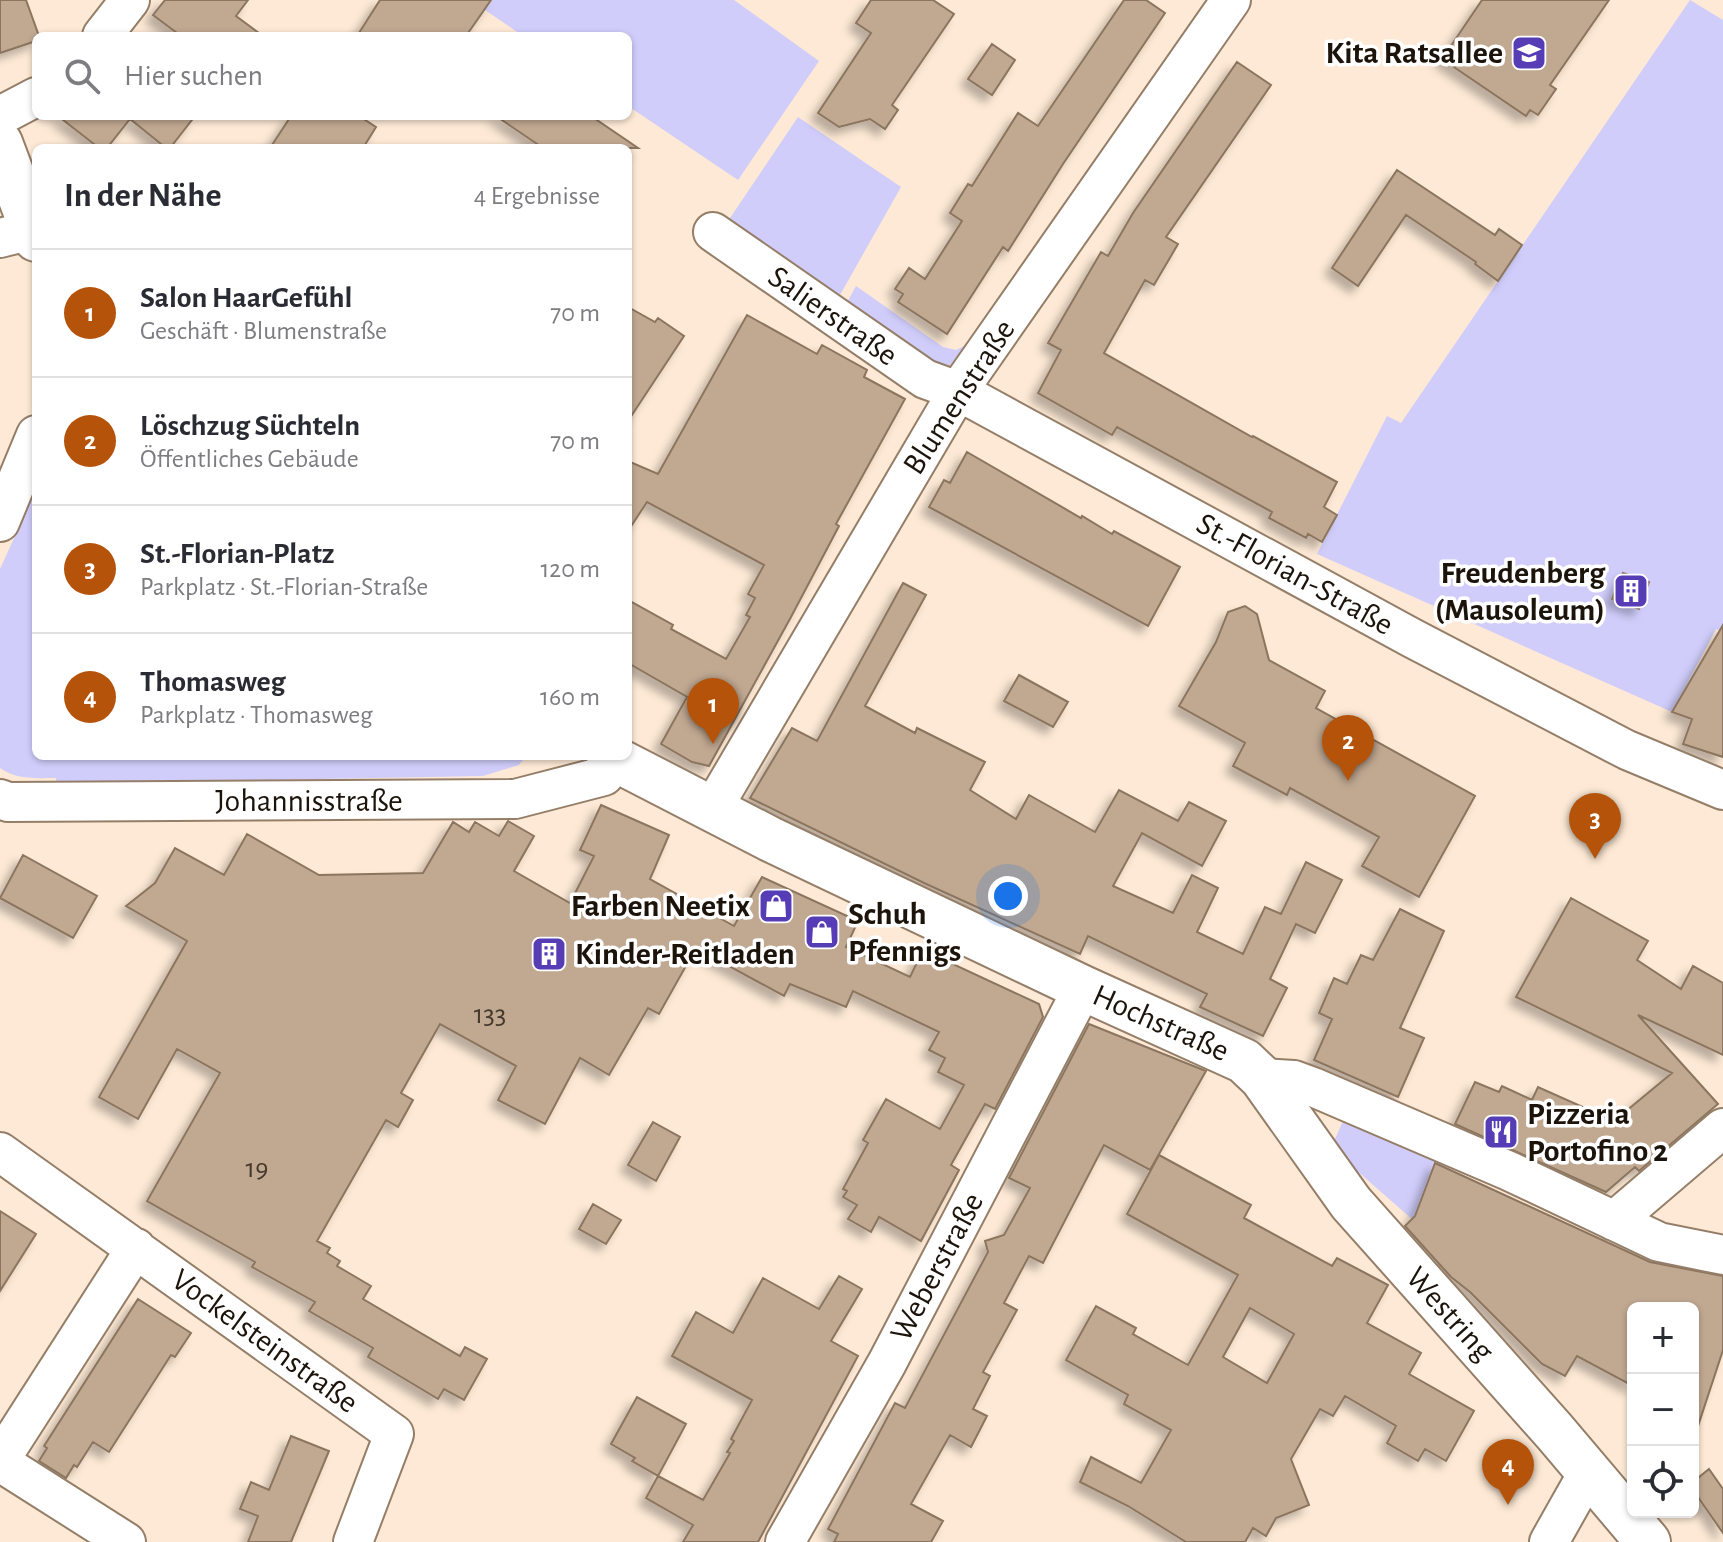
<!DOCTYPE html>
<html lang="de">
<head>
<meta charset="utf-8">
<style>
	:root { --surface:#fff; --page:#f7f7f7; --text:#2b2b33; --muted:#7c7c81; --line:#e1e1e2; --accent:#b45309 }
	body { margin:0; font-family:"Alegreya Sans",sans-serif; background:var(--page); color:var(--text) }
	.controls { position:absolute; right:24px; bottom:24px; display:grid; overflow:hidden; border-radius:12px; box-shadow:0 2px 6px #0004 }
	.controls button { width:72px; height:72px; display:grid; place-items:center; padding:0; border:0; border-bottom:2px solid var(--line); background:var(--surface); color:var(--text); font:40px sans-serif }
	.you { position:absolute; left:1008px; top:896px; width:28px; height:28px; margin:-20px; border:6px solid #fff; border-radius:50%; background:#1a73e8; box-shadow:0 0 0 12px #1a73e833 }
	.badge { display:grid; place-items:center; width:52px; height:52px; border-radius:50%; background:var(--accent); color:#fff; font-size:26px; font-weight:700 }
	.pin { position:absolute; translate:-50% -66px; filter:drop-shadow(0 2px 4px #0008) }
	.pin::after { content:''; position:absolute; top:42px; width:28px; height:24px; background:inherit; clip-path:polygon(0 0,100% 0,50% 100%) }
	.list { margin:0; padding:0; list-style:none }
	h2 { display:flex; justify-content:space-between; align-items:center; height:104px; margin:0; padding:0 32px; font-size:34px }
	h2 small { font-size:26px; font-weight:400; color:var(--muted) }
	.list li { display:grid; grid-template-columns:52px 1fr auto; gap:24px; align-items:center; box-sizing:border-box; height:128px; padding:0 32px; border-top:2px solid var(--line) }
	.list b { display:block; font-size:30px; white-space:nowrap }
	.list p { margin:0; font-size:26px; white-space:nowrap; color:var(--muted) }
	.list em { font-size:26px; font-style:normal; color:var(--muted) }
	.icon { flex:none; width:44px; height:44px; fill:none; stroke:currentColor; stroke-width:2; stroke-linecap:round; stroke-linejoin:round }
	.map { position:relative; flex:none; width:1723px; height:1542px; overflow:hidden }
	.search { position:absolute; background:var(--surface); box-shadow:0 2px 6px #0004; left:32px; top:32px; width:600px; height:88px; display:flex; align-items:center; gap:20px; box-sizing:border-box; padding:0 28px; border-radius:12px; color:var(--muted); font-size:30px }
	.panel { position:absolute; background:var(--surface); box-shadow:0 2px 6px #0004; left:32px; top:144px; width:600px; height:616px; border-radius:12px }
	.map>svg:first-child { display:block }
</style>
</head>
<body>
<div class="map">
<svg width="1723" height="1542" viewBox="0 0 1723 1542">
	<defs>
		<filter id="shadow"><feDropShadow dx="-7" dy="7" stdDeviation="4" flood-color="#0004"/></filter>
	</defs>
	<rect width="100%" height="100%" fill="#fde9d5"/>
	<path fill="#d0cdfb" d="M492,0H734L819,61L738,180L628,106V36H523L485,10Z
		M1690,0L1723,20V631L1716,629L1672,712L1317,554L1387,416L1401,423Z
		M798,117L901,187L836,302L726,224Z
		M856,286L943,347L956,350L966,345L952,365L932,370L844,308Z
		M36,490V756H526L519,765L483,776L56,784V778C36,778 17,780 0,768V569Z
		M1343,1121L1435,1161L1413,1220L1331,1148Z"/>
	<path fill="#c0a891" stroke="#8b755f" stroke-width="2" fill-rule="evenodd" filter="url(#shadow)" d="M0,0H26L39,36H36V41L0,53Z
		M165,0H248L236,16L263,36H181L153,15Z
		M380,0H491L466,36H357Z
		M871,0H933L954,14L892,105L898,110L885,129L870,119L839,127L818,113L871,33L856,23Z
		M1124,0H1146L1165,13L1063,164L1008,251L1003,247L947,334L898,302L903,294L895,289L909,268L925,279L962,221L950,213L968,184L972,186L1018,113L1038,126Z
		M1482,0H1609L1550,85L1556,89L1538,115L1530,110L1526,116L1442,59Z
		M992,44L1015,60L992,95L968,79Z
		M1237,62L1271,85L1166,237L1178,244L1154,285L1145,280L1104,353L1252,437L1253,436L1337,482L1324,507L1337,515L1322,542L1308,534L1306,538L1269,518L1272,512L1117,427L1112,435L1038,393L1061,350L1048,343L1101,252L1108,256L1133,213Z
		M58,116H195L170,148H166L130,119L107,148H99Z
		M291,116H359L376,127L363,148H270Z
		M496,116H591L638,148H543Z
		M1397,170L1495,235L1499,229L1522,245L1498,281L1475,264L1476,262L1406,215L1358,286L1332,268Z
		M628,307L655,322L658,318L684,336L628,421Z
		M747,315L817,354L822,345L867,370L864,377L905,399L836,524L839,526L791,617L709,766L692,762L661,744L687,697L628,663V600L673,625L671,629L726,659L750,617L746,615L755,598L748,594L764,565L647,502L628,531V461L658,474Z
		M967,452L1081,518L1082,516L1112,534L1114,531L1180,567L1148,626L929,507L944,480L950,483Z
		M1623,573L1649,582L1639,609L1612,599Z
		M903,583L926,595L865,706L915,733L917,728L985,762L970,790L1016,819L1029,795L1095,832L1119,790L1178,821L1189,802L1226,821L1202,866L1142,833L1113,886L1173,913L1192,875L1218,888L1197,932L1243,954L1265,907L1281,914L1306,862L1342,880L1315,933L1296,924L1270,979L1287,988L1263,1036L1200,1007L1207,994L1088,936L1080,954L924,883L750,798L792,728L817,741Z
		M1245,606L1257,614L1269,660L1325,691L1316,708L1475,796L1419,897L1362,866L1379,837L1290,788L1287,795L1233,766L1245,743L1179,706L1216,642L1228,612Z
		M1723,625V757L1683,744L1692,719L1672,712Z
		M1019,675L1068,702L1053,727L1004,701Z
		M601,805L669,835L650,879L734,926L762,877L858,921L846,947L910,977L923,950L1039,1004L1043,1017L995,1109L985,1104L951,1165L959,1170L921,1241L879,1217L871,1232L848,1219L857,1205L843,1197L847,1191L843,1189L868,1143L863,1140L886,1099L940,1129L964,1085L938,1072L945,1058L929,1050L939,1032L853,991L846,1007L790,984L784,996L696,948L659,1014L648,1008L609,1075L580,1058L545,1124L498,1100L516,1066L440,1024L401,1093L413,1100L398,1127L386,1120L317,1241L330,1248L327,1253L340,1261L337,1266L371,1286L363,1299L460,1356L465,1347L487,1359L464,1400L444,1389L438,1399L368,1357L373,1348L309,1311L315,1302L252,1267L255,1262L147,1201L220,1073L177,1049L138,1119L99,1097L187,941L126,906L155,883L175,848L224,875L247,834L319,875L423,873L453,822L469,832L475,822L499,836L508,821L534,836L514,871L570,903L594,856L580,850Z
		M23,855L97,896L73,938L0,898Z
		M1571,898L1648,941L1637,960L1681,989L1693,966L1723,983V1055L1638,1015L1718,1104L1639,1171L1635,1167L1606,1192L1455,1124L1475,1082L1499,1092L1502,1086L1532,1100L1538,1087L1614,1121L1672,1073L1516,997Z
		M1400,909L1444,931L1400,1028L1424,1038L1398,1097L1314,1060L1332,1019L1319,1013L1334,978L1347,984L1361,955L1373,960Z
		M1089,1024L1206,1071L1150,1170L1104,1145L1043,1263L1029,1256L1004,1303L1017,1310L983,1372L990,1376L973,1409L987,1416L971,1447L950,1435L911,1504L943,1521L931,1542H834L838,1534L828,1529L895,1403L905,1408L988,1252L985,1241L1004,1235L1030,1188L1009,1178Z
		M653,1122L680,1137L656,1181L628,1165Z
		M1159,1155L1251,1205L1244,1218L1332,1266L1337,1258L1388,1285L1367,1323L1421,1353L1409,1374L1474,1411L1446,1461L1425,1449L1418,1461L1387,1443L1396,1426L1345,1396L1333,1416L1320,1409L1291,1459L1309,1505L1276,1518L1266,1536L1253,1528L1245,1542H1186L1128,1506L1080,1482L1091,1457L1141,1483L1171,1430L1124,1404L1128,1395L1066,1360L1096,1306L1136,1328L1133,1334L1188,1365L1238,1275L1127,1214ZM1250,1308L1294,1334L1267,1383L1223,1357Z
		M1435,1163L1650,1262L1723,1276V1350L1698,1426L1693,1425V1308H1633V1386L1577,1356L1565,1376L1542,1364L1470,1292L1451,1277L1405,1226L1415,1216Z
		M593,1204L621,1220L606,1244L579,1229Z
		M0,1211L36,1234L0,1291Z
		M839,1276L862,1289L831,1341L858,1356L758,1542H683L693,1525L646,1498L658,1476L632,1461L635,1458L611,1444L637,1397L686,1424L658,1476L703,1500L730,1453L727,1452L734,1441L731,1439L752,1400L672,1356L696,1312L733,1333L763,1278L819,1309Z
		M138,1299L191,1333L175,1357L171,1355L109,1452L93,1442L77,1467L74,1465L66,1478L39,1461L47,1448L44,1446Z
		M291,1436L329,1451L291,1542H248L258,1516L240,1509L251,1482L269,1490Z
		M1709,1469L1723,1489V1533L1693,1490V1482Z"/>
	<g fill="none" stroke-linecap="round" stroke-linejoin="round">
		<defs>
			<path id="minor" d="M102,36L130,0
				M0,116L36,97
				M713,232L925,379L958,391L1412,638L1627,750L1723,790
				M0,238L32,230
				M0,522L36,435
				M0,799L8,802L515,799L604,776L616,761
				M711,811L958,391L1231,0
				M1262,1078L1294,1080L1313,1087L1509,1171L1659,1242L1723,1255
				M0,1152L394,1434L353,1542
				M1614,1221L1723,1128
				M0,1460L136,1248
				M0,1462L126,1542
				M785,1542L887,1363L1083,988
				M1549,1542L1589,1471"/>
			<path id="major" d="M0,143L36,239
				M609,756L770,839L1083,988L1244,1061L1262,1078L1351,1203L1554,1431L1648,1542"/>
		</defs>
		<use href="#minor" stroke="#957e68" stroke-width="42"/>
		<use href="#major" stroke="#957e68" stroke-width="48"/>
		<use href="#minor" stroke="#fff" stroke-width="38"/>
		<use href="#major" stroke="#fff" stroke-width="44"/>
	</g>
	<defs>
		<symbol id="school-square" viewBox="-11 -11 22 22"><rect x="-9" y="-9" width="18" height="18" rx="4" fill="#573db5" stroke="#fff"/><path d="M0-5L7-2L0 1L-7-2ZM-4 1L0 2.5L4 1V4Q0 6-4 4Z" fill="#fff"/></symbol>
		<symbol id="building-square" viewBox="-11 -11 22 22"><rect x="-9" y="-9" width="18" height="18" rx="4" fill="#573db5" stroke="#fff"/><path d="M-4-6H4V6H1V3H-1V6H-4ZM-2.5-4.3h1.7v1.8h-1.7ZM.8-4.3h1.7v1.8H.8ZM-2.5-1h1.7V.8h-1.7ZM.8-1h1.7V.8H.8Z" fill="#fff"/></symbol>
		<symbol id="shop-square" viewBox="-11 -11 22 22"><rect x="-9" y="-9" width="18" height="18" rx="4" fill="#573db5" stroke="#fff"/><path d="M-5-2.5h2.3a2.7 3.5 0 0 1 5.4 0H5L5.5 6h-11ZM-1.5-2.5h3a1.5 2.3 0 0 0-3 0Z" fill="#fff"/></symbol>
		<symbol id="restaurant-square" viewBox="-11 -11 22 22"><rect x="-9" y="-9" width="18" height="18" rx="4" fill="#573db5" stroke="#fff"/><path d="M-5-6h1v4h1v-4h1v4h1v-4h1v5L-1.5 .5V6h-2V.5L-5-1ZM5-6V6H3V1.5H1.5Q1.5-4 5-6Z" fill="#fff"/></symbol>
	</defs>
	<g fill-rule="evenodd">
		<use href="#school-square" x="1509" y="33" width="40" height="40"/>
		<use href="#building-square" x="1611" y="571" width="40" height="40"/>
		<use href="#shop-square" x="756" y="886" width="40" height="40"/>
		<use href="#shop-square" x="802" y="912" width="40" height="40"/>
		<use href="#building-square" x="529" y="934" width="40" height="40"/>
		<use href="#restaurant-square" x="1481" y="1112" width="40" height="40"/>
	</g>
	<g text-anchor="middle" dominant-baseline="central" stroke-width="7" stroke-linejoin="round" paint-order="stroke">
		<g font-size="28" fill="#45392c">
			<text x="490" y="1015">133</text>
			<text x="257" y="1169">19</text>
		</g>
		<g font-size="32" font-weight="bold" fill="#1c140b" stroke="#fff" text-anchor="end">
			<text x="1503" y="53">Kita Ratsallee</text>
			<text x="1605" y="573">Freudenberg<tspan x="1605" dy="37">(Mausoleum)</tspan></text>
			<text x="750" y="906">Farben Neetix</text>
			<text x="848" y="914" text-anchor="start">Schuh<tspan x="848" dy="37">Pfennigs</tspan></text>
			<text x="575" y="954" text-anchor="start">Kinder-Reitladen</text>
			<text x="1527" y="1114" text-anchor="start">Pizzeria<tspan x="1527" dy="37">Portofino 2</tspan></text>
		</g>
		<g font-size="32" fill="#1c140b" stroke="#fff">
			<text transform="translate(833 316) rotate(35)">Salierstraße</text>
			<text transform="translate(959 397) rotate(-57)">Blumenstraße</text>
			<text transform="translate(1295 574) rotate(29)">St.-Florian-Straße</text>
			<text x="309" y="801">Johannisstraße</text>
			<text transform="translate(1161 1023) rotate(24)">Hochstraße</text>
			<text transform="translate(937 1267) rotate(-62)">Weberstraße</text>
			<text transform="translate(1450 1314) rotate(48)">Westring</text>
			<text transform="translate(265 1341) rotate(36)">Vockelsteinstraße</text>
		</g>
	</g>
</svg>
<div class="controls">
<button>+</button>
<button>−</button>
<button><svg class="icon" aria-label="locate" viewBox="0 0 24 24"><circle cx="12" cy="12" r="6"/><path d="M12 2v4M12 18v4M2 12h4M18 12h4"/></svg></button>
</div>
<div class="you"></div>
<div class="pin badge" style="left:713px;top:744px">1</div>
<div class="pin badge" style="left:1348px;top:781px">2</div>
<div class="pin badge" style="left:1595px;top:859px">3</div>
<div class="pin badge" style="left:1508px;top:1505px">4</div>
<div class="search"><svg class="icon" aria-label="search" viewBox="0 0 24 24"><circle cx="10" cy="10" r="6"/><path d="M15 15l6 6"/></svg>Hier suchen</div>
<section class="panel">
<h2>In der Nähe<small>4 Ergebnisse</small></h2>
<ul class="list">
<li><span class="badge">1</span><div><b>Salon HaarGefühl</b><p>Geschäft · Blumenstraße</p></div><em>70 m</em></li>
<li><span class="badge">2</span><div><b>Löschzug Süchteln</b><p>Öffentliches Gebäude</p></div><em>70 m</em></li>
<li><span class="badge">3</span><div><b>St.-Florian-Platz</b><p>Parkplatz · St.-Florian-Straße</p></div><em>120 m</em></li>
<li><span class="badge">4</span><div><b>Thomasweg</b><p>Parkplatz · Thomasweg</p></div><em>160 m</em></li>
</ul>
</section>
</div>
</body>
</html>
